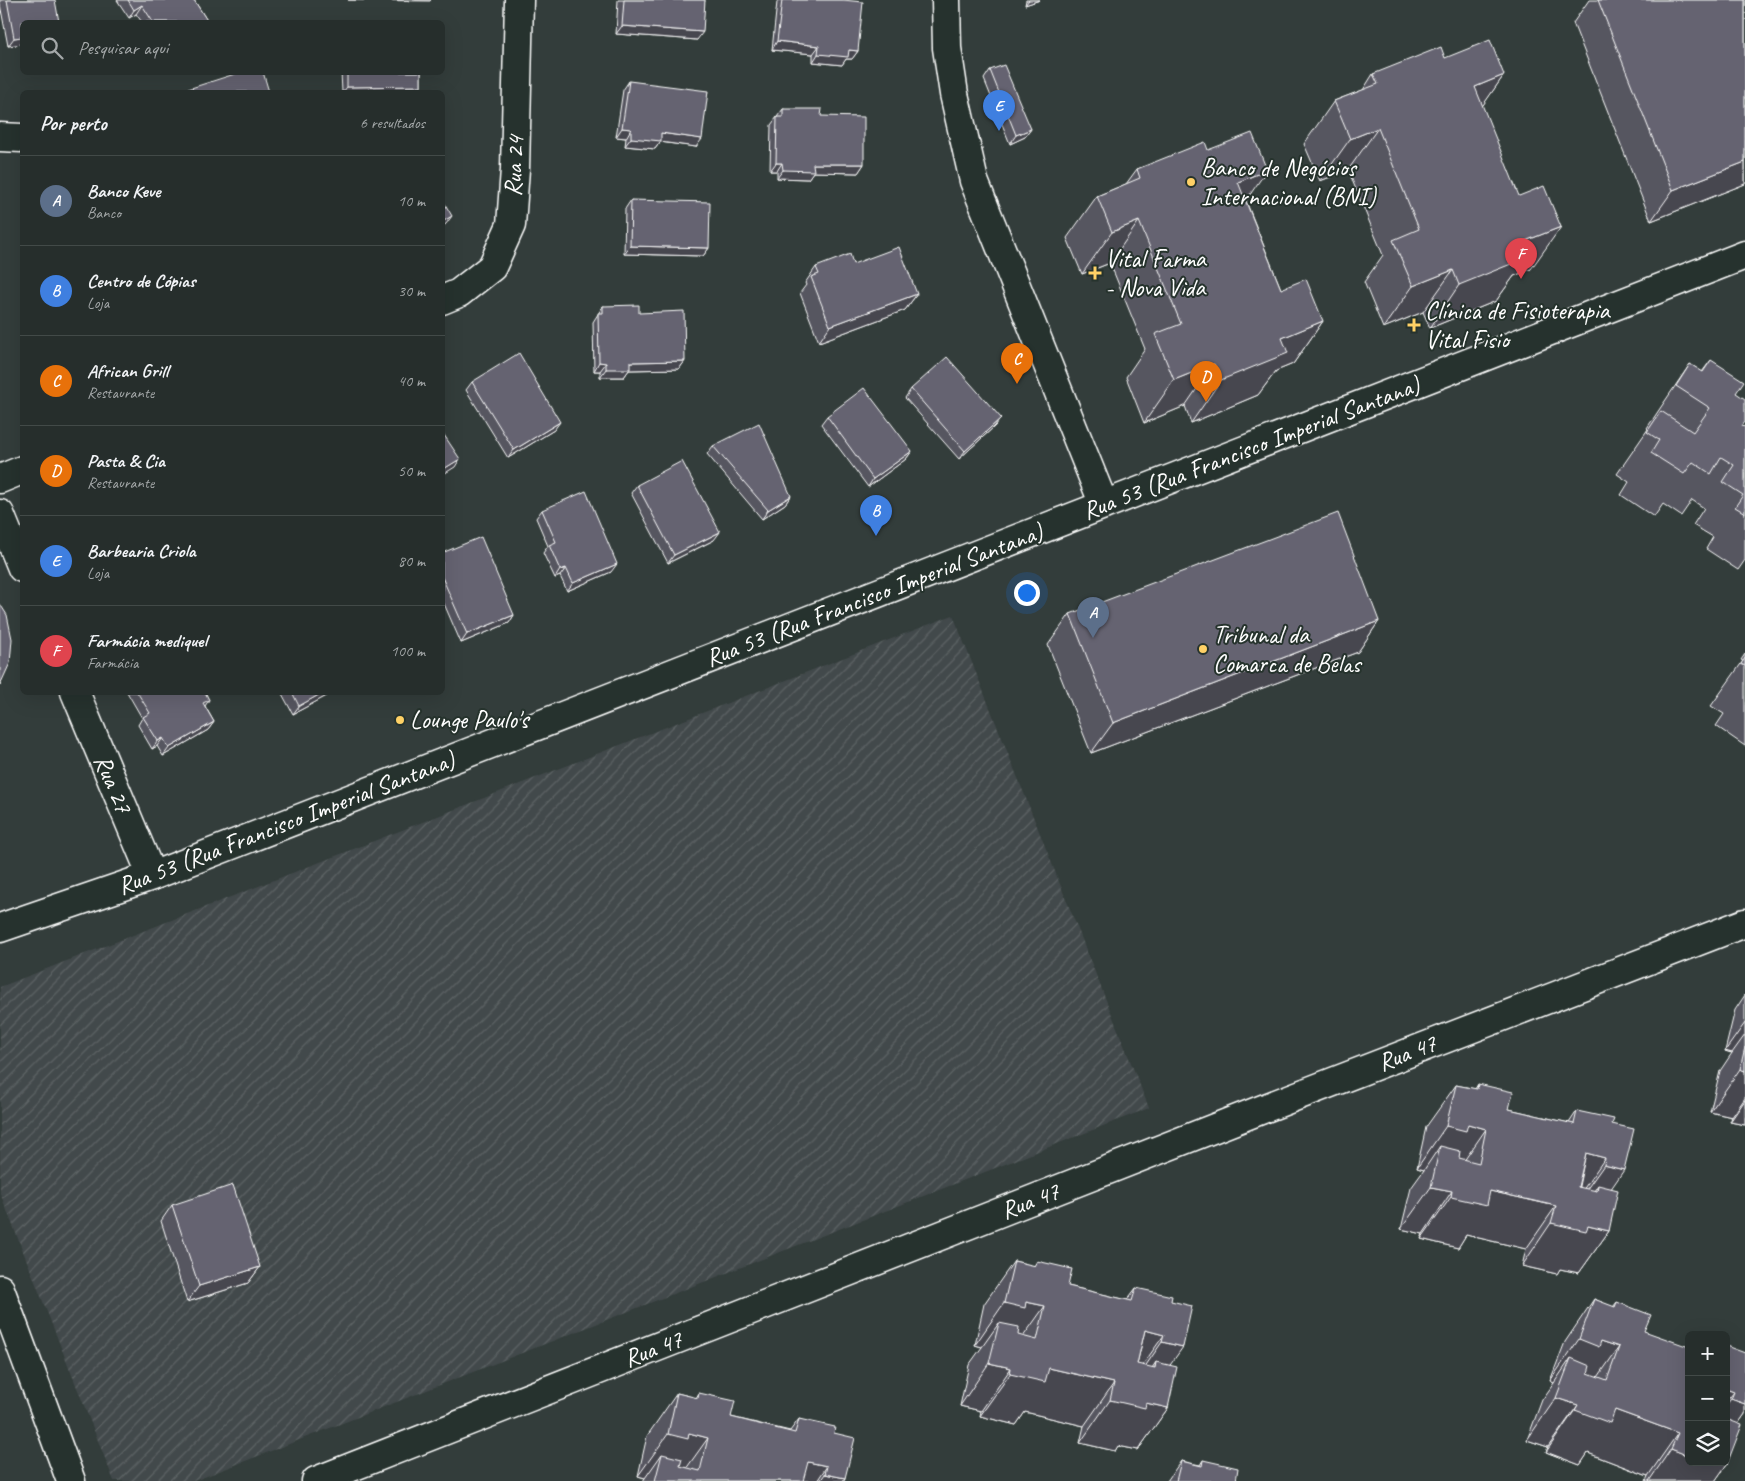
<!DOCTYPE html>
<html lang="pt">
<head>
<meta charset="utf-8">
<style>
	:root { --surface:#262e2c; --page:#2e3634; --text:#f1f3f6; --muted:#a4a8a9; --line:#424a48; --accent:#ffd166 }
	body { margin:0; font-family:Caveat,sans-serif; background:var(--page); color:var(--text) }
	.controls { position:absolute; right:15px; bottom:15px; display:grid; overflow:hidden; border-radius:8px; box-shadow:0 5px 20px #0002 }
	.controls button { width:45px; height:45px; display:grid; place-items:center; padding:0; border:0; border-bottom:1px solid var(--line); background:var(--surface); color:var(--text); font:25px sans-serif }
	.you { position:absolute; left:1026px; top:592px; width:18px; height:18px; margin:-12px; border:4px solid #fff; border-radius:50%; background:#1a73e8; box-shadow:0 0 0 8px #1a73e833 }
	.badge { display:grid; place-items:center; width:32px; height:32px; border-radius:50%; background:var(--accent); color:#fff; font-size:16px; font-weight:700 }
	.pin { position:absolute; translate:-50% -41px; filter:drop-shadow(0 1px 2px #0008) }
	.pin::after { content:''; position:absolute; top:26px; width:18px; height:15px; background:inherit; clip-path:polygon(0 0,100% 0,50% 100%) }
	.list { margin:0; padding:0; list-style:none }
	h2 { display:flex; justify-content:space-between; align-items:center; height:65px; margin:0; padding:0 20px; font-size:21px }
	h2 small { font-size:16px; font-weight:400; color:var(--muted) }
	.list li { display:grid; grid-template-columns:32px 1fr auto; gap:15px; align-items:center; box-sizing:border-box; height:90px; padding:0 20px; border-top:1px solid var(--line) }
	.list b { display:block; font-size:19px; white-space:nowrap }
	.list p { margin:0; font-size:16px; white-space:nowrap; color:var(--muted) }
	.list em { font-size:16px; font-style:normal; color:var(--muted) }
	.icon { flex:none; width:28px; height:28px; fill:none; stroke:currentColor; stroke-width:2; stroke-linecap:round; stroke-linejoin:round }
	.map { position:relative; flex:none; width:1745px; height:1481px; overflow:hidden }
	.search { position:absolute; background:var(--surface); box-shadow:0 5px 20px #0002; left:20px; top:20px; width:425px; height:55px; display:flex; align-items:center; gap:12px; box-sizing:border-box; padding:0 18px; border-radius:8px; color:var(--muted); font-size:19px }
	.panel { position:absolute; background:var(--surface); box-shadow:0 5px 20px #0002; left:20px; top:90px; width:425px; height:605px; border-radius:8px }
	.map>svg:first-child { display:block }
</style>
</head>
<body>
<div class="map">
<svg width="1745" height="1481" viewBox="0 0 1745 1481">
	<defs>
		<pattern id="industrial-furrows" width="10" height="10" patternUnits="userSpaceOnUse" patternTransform="scale(1.25)"><rect width="10" height="10" fill="#42494b"/><path d="M-1 1l2-2M0 10L10 0M9 11l2-2" fill="none" stroke="#5e6466"/></pattern>
	</defs>
	<rect width="100%" height="100%" fill="#333d3b"/>
	<filter id="ink" filterUnits="userSpaceOnUse"><feTurbulence type="fractalNoise" baseFrequency=".02" numOctaves="2"/><feDisplacementMap in="SourceGraphic" scale="10" xChannelSelector="R" yChannelSelector="G"/><feConvolveMatrix kernelMatrix="1 2 1 2 8 2 1 2 1" color-interpolation-filters="sRGB"/></filter>
	<g filter="url(#ink)">
		<path fill="url(#industrial-furrows)" d="M953,615L1149,1108L194,1481H114L0,1193V987Z"/>
		<g fill="none" stroke-linecap="round" stroke-linejoin="round">
			<defs>
				<path id="minor" d="M946,0L947,48L954,94L974,181L1104,505
					M0,137L22,138
					M442,300L459,293L492,267L511,225L515,169L519,0
					M0,479L22,470
					M0,514L22,568
					M75,692L152,876
					M0,928L152,876L1745,255
					M0,1289L71,1481
					M316,1481L1263,1109L1745,923"/>
			</defs>
			<use href="#minor" stroke="#fff" stroke-width="31"/>
			<use href="#minor" stroke="#26332d" stroke-width="28"/>
		</g>
		<path fill="#575661" stroke="#fff" d="M0,0H55L22,22V44L8,46L0,4Z
			M117,0H194L208,22H142L136,14L129,18Z
			M618,0H705L697,40L616,34Z
			M778,0H843L858,51L852,59H846L842,65L813,62V54L772,50L777,2Z
			M1026,0H1040L1025,5Z
			M1589,0H1745V184L1651,221L1573,23Z
			M1445,58L1504,75L1482,106L1531,269L1514,276L1496,301L1430,328L1423,312L1383,328L1364,282L1383,255L1348,170L1320,181L1304,144L1334,101L1363,90L1373,74Z
			M990,70L1031,129L1025,137L1010,144L984,79Z
			M341,72H421V86L416,92H342Z
			M629,81L696,147L660,142L655,149L625,146L626,138L616,137L623,90Z
			M783,109L821,116L864,164L858,173L813,172L808,179L777,178V171H770L771,125Z
			M1208,150L1246,201L1281,289L1323,321L1293,364L1276,371L1258,395L1191,423L1185,406L1144,423L1126,377L1145,349L1110,263L1082,274L1067,238L1097,196L1126,184L1137,169Z
			M631,200L709,248L703,256L624,254L625,209Z
			M853,264L917,294L905,310L819,342L800,293L806,285L805,283L816,267Z
			M603,306L639,313L685,361L679,369L629,370L624,377H600V371H594L593,322Z
			M1711,360L1736,393L1742,426L1745,427V560L1738,570L1706,549L1713,537L1693,525L1704,508L1692,500L1681,516L1663,504L1654,517L1621,495L1629,482L1617,474L1648,429L1647,428L1661,407L1690,364L1702,372Z
			M472,382L554,430L508,458L466,390Z
			M911,389L1001,418L995,426L959,459L905,398Z
			M827,416L912,451L906,459L868,487L821,424Z
			M713,446L791,496L785,504L762,519L707,454Z
			M637,485L714,540L668,563L631,493Z
			M542,510L611,572L567,591L560,576L555,578L543,553L548,546L536,518Z
			M442,553L514,615L509,623L461,643L442,599Z
			M1070,614L1379,621L1358,652L1091,753L1048,645Z
			M1745,654V746L1716,726L1724,714L1711,706L1743,661L1741,660Z
			M127,692H205L209,700L205,706L214,722L208,730L163,756L157,746L152,749L138,725L142,718Z
			M281,692H334L293,714Z
			M1745,995V1125L1730,1122L1732,1117L1710,1112L1720,1071L1732,1053L1725,1051L1735,1010Z
			M1478,1084L1509,1109L1569,1123L1577,1111L1612,1124L1611,1188L1609,1231L1579,1273L1560,1269L1557,1274L1522,1266L1526,1249L1466,1235L1458,1248L1421,1239L1423,1234L1401,1229L1411,1188L1424,1170L1417,1168L1426,1127L1456,1085L1475,1089Z
			M172,1205L260,1267L248,1283L187,1302L161,1221Z
			M1014,1261L1034,1266L1037,1261L1068,1286L1127,1300L1136,1288L1171,1301L1170,1365L1168,1408L1138,1450L1118,1446L1115,1451L1080,1443L1084,1426L1025,1412L1016,1425L980,1416L981,1411L960,1406L969,1365L982,1347L975,1345L984,1304Z
			M1594,1299L1613,1307L1617,1302L1644,1331L1726,1462V1346L1744,1359L1745,1414L1738,1424L1727,1464L1715,1481H1646L1648,1476L1588,1453L1580,1465L1546,1452L1548,1447L1527,1440L1542,1400L1554,1383L1550,1381L1565,1342Z
			M677,1393L696,1398L699,1393L731,1417L790,1431L799,1419L834,1433L845,1478L843,1481H643L645,1478L638,1476L647,1436Z
			M1203,1460L1236,1481H1167L1181,1461L1200,1465Z"/>
		<path fill="#47464f" stroke="#fff" d="M348,0H431L430,1Z
			M1029,0H1040L1025,5Z
			M142,5L136,14L129,18L134,10Z
			M622,26L703,32L697,40L616,34Z
			M22,37V44L8,46L14,38Z
			M777,41L819,46L813,54L772,50Z
			M849,50L858,51L852,59H846L842,65L813,62L818,54Z
			M1504,75L1474,118L1475,87Z
			M421,86L416,92H343L347,87Z
			M622,128L631,129L626,138L616,137Z
			M1378,128L1348,170L1320,181L1350,139Z
			M1031,129L1025,137L1010,144L1016,135Z
			M661,133L702,139L696,147L660,142L655,149L625,146L631,138Z
			M1745,162V184L1651,221L1673,190Z
			M776,163H782L777,171H770Z
			M813,164H864L858,173L813,172L808,179L777,178L783,170Z
			M1267,170L1238,212V182Z
			M452,216L446,224L442,227V222Z
			M1139,221L1110,263L1082,274L1112,232Z
			M1561,227L1531,269L1514,276L1496,301L1430,328L1459,285L1520,243Z
			M630,246L709,248L703,256L624,254Z
			M1453,270L1423,312L1383,328L1413,286Z
			M917,294L905,310L819,342L830,326Z
			M1323,321L1293,364L1276,371L1258,395L1191,423L1221,380L1282,338Z
			M685,361L679,369L629,370L624,377H600L606,369L630,362Z
			M599,362L606,363L600,371H594Z
			M1214,364L1185,406L1144,423L1174,380Z
			M1001,418L995,426L959,459L965,451Z
			M560,422L554,430L508,458L514,450Z
			M912,451L906,459L868,487L873,479Z
			M460,459L455,467L442,475V470Z
			M791,496L785,504L762,519L768,510Z
			M720,532L714,540L668,563L674,555Z
			M617,564L611,572L567,591L573,583Z
			M566,568L560,576L555,578L560,570Z
			M514,615L509,623L461,643L467,634Z
			M1379,621L1358,652L1091,753L1113,723Z
			M324,692H334L293,714L299,706Z
			M214,722L208,730L163,756L169,748Z
			M163,738L157,746L152,749L158,741Z
			M1745,1023V1035L1732,1053L1725,1051Z
			M1740,1069L1745,1071V1098L1732,1117L1710,1112Z
			M1745,1100V1125L1730,1122Z
			M1468,1124L1486,1129L1457,1171L1440,1146L1424,1170L1417,1168L1446,1126Z
			M1586,1153L1605,1158L1576,1200Z
			M1604,1165L1624,1170L1595,1212L1598,1185L1582,1209L1574,1207Z
			M1431,1187L1452,1191L1423,1234L1401,1229Z
			M1490,1191L1556,1206L1526,1249L1466,1235L1458,1248L1421,1239L1451,1197Z
			M1551,1223L1588,1226L1609,1231L1579,1273L1560,1269L1557,1274L1522,1266Z
			M260,1267L248,1283L187,1302L199,1286Z
			M1026,1302L1045,1306L1015,1348L999,1323L982,1347L975,1345L1004,1303Z
			M1145,1330L1164,1335L1134,1377Z
			M1579,1339L1601,1341L1619,1347L1589,1390L1571,1358L1554,1383L1550,1381Z
			M1162,1342L1183,1347L1153,1389L1155,1368L1156,1362L1140,1386L1133,1384Z
			M989,1363L1011,1368L981,1411L960,1406Z
			M1049,1368L1114,1383L1084,1426L1025,1412L1016,1425L980,1416L1010,1374Z
			M1726,1389L1734,1392L1726,1402Z
			M1556,1398L1578,1405L1548,1447L1527,1440Z
			M1731,1399L1745,1404V1414L1726,1441V1405Z
			M1110,1400L1146,1403L1168,1408L1138,1450L1118,1446L1115,1451L1080,1443Z
			M1575,1410H1615L1678,1433L1648,1476L1588,1453L1580,1465L1546,1452Z
			M689,1433L708,1438L678,1480L662,1454L645,1478L638,1476L668,1434Z
			M1671,1449L1689,1456V1462H1722L1727,1464L1715,1481H1649Z
			M808,1462L827,1466L817,1481H794Z
			M825,1474L845,1478L843,1481H820Z"/>
		<path fill="#656471" stroke="#fff" d="M7,0H55L59,22H22V37L14,38Z
			M128,0H194L208,22H153L142,5L134,10Z
			M624,0H705L703,32L622,26Z
			M782,0H843L863,2L858,51L849,50L848,57L818,54L819,46L777,41Z
			M1598,0H1745V162L1673,190Z
			M1490,40L1504,75L1475,87L1519,196L1544,186L1561,227L1520,243L1526,258L1459,285L1453,270L1413,286L1393,240L1419,229L1378,128L1350,139L1334,101L1378,84L1373,74L1441,47L1445,58Z
			M1004,65L1031,129L1016,135L990,70Z
			M241,72H263L269,92H186L185,90Z
			M347,72H421V86L347,87Z
			M629,81L708,91L702,139L661,133V141L631,138V129L622,128Z
			M783,109H822L821,116L864,117V164H813L814,171L783,170L782,163H776L777,117H783Z
			M1252,133L1267,170L1238,182L1281,289L1306,279L1323,321L1282,338L1288,353L1221,380L1214,364L1174,380L1155,334L1181,324L1139,221L1112,232L1097,196L1140,178L1137,169L1205,142L1208,150Z
			M442,199L452,216L442,222Z
			M631,200L710,202L709,248L630,246Z
			M899,247L917,294L830,326L811,277L819,274L816,267L850,254L853,264Z
			M639,305V313L684,311L685,361L630,362V369H606V363L599,362L598,313H603V306Z
			M519,353L560,422L514,450L472,382Z
			M947,357L1001,418L965,451L911,389Z
			M1711,360L1744,381L1736,393L1745,399V422L1742,426L1745,427V513L1735,507L1743,495L1723,482L1734,465L1721,457L1711,474L1693,462L1684,474L1651,453L1659,440L1647,432L1661,411L1693,432L1710,408L1676,386L1690,364L1703,372Z
			M864,388L912,451L873,479L827,416Z
			M759,423L791,496L768,510L713,446Z
			M442,432L460,459L442,470Z
			M682,461L720,532L674,555L637,485Z
			M586,491L617,564L573,583L566,568L560,570L549,545L556,542L542,510Z
			M1338,513L1379,621L1113,723L1070,614Z
			M481,537L514,615L467,634L442,577V553Z
			M0,604L7,615L12,639L10,663L0,685Z
			M1745,658V666L1741,664Z
			M137,692H205L209,700L203,703L214,722L169,748L163,738L158,741L143,717L150,713Z
			M292,692H324L299,706Z
			M1745,1047V1071L1740,1069Z
			M1478,1084L1513,1092L1509,1109L1574,1124L1577,1111L1614,1119L1612,1124L1634,1129L1624,1170L1604,1165L1605,1158L1586,1153L1578,1187L1597,1191L1598,1185L1618,1190L1609,1231L1588,1226L1586,1231L1551,1223L1556,1206L1490,1191L1487,1205L1451,1197L1452,1191L1431,1187L1440,1146L1460,1151L1459,1158L1479,1163L1486,1129L1468,1124L1466,1131L1446,1126L1456,1085L1477,1089Z
			M233,1185L260,1267L199,1286L172,1205Z
			M1014,1261L1036,1266L1037,1261L1072,1269L1068,1286L1132,1301L1136,1288L1172,1296L1171,1301L1192,1306L1183,1347L1162,1342L1164,1335L1145,1330L1137,1364L1155,1368L1156,1362L1177,1367L1168,1408L1146,1403L1145,1408L1110,1400L1114,1383L1049,1368L1045,1382L1010,1374L1011,1368L989,1363L999,1323L1019,1327L1018,1335L1037,1340L1045,1306L1026,1302L1025,1308L1004,1303Z
			M1594,1299L1615,1307L1617,1302L1651,1315L1644,1331L1689,1347V1456L1671,1449L1678,1433L1615,1410L1610,1423L1575,1410L1578,1405L1556,1398L1571,1358L1590,1366L1588,1373L1607,1380L1619,1347L1601,1341L1599,1347L1579,1339Z
			M1726,1346L1745,1353V1404L1731,1399L1734,1392L1726,1389Z
			M677,1393L698,1398L699,1393L735,1401L731,1417L795,1433L799,1419L835,1427L834,1433L855,1438L845,1478L825,1474L827,1466L808,1462L803,1481H655L662,1454L682,1459L680,1466L700,1471L708,1438L689,1433L688,1439L668,1434Z
			M1726,1419L1742,1425L1727,1464L1722,1462H1726Z
			M1203,1460L1238,1468L1236,1481H1176L1181,1461L1202,1466Z"/>
	</g>
	<g fill="#ffd166" stroke="#26332d" stroke-width="2">
		<circle cx="1191" cy="182" r="5"/>
		<path d="M1092.5 265.5h5v5h5v5h-5v5h-5v-5h-5v-5h5z"/>
		<path d="M1411.5 317.5h5v5h5v5h-5v5h-5v-5h-5v-5h5z"/>
		<circle cx="1203" cy="649" r="5"/>
		<circle cx="400" cy="720" r="5"/>
	</g>
	<g text-anchor="middle" dominant-baseline="central" stroke-width="4" stroke-linejoin="round" paint-order="stroke">
		<g font-size="25" fill="#fff" stroke="#26332d">
			<text transform="translate(514 166) rotate(-87)">Rua 24</text>
			<text transform="translate(1251 448) rotate(-21)">Rua 53 (Rua Francisco Imperial Santana)</text>
			<text transform="translate(874 595) rotate(-21)">Rua 53 (Rua Francisco Imperial Santana)</text>
			<text transform="translate(113 784) rotate(67)">Rua 27</text>
			<text transform="translate(286 823) rotate(-21)">Rua 53 (Rua Francisco Imperial Santana)</text>
			<text transform="translate(1407 1053) rotate(-21)">Rua 47</text>
			<text transform="translate(1030 1201) rotate(-21)">Rua 47</text>
			<text transform="translate(653 1349) rotate(-21)">Rua 47</text>
		</g>
		<g font-size="25" fill="#fff" stroke="#26332d" text-anchor="start">
			<text x="1201" y="168">Banco de Negócios<tspan x="1201" dy="29">Internacional (BNI)</tspan></text>
			<text x="1105" y="259">Vital Farma<tspan x="1105" dy="29">- Nova Vida</tspan></text>
			<text x="1425" y="311">Clínica de Fisioterapia<tspan x="1425" dy="29">Vital Fisio</tspan></text>
			<text x="1213" y="635">Tribunal da<tspan x="1213" dy="29">Comarca de Belas</tspan></text>
			<text x="410" y="720">Lounge Paulo's</text>
		</g>
	</g>
</svg>
<div class="controls">
<button>+</button>
<button>−</button>
<button><svg class="icon" aria-label="layers" viewBox="0 0 24 24"><path d="M12 4l9 5-9 5-9-5zM3 14l9 5 9-5"/></svg></button>
</div>
<div class="you"></div>
<div class="pin badge" style="left:1093px;top:638px;background:#5c6f8a">A</div>
<div class="pin badge" style="left:876px;top:536px;background:#3f7fe0">B</div>
<div class="pin badge" style="left:1017px;top:384px;background:#e8710a">C</div>
<div class="pin badge" style="left:1206px;top:402px;background:#e8710a">D</div>
<div class="pin badge" style="left:999px;top:131px;background:#3f7fe0">E</div>
<div class="pin badge" style="left:1521px;top:279px;background:#e0444e">F</div>
<div class="search"><svg class="icon" aria-label="search" viewBox="0 0 24 24"><circle cx="10" cy="10" r="6"/><path d="M15 15l6 6"/></svg>Pesquisar aqui</div>
<section class="panel">
<h2>Por perto<small>6 resultados</small></h2>
<ul class="list">
<li><span class="badge" style="background:#5c6f8a">A</span><div><b>Banco Keve</b><p>Banco</p></div><em>10 m</em></li>
<li><span class="badge" style="background:#3f7fe0">B</span><div><b>Centro de Cópias</b><p>Loja</p></div><em>30 m</em></li>
<li><span class="badge" style="background:#e8710a">C</span><div><b>African Grill</b><p>Restaurante</p></div><em>40 m</em></li>
<li><span class="badge" style="background:#e8710a">D</span><div><b>Pasta &amp; Cia</b><p>Restaurante</p></div><em>50 m</em></li>
<li><span class="badge" style="background:#3f7fe0">E</span><div><b>Barbearia Criola</b><p>Loja</p></div><em>80 m</em></li>
<li><span class="badge" style="background:#e0444e">F</span><div><b>Farmácia mediquel</b><p>Farmácia</p></div><em>100 m</em></li>
</ul>
</section>
</div>
</body>
</html>
